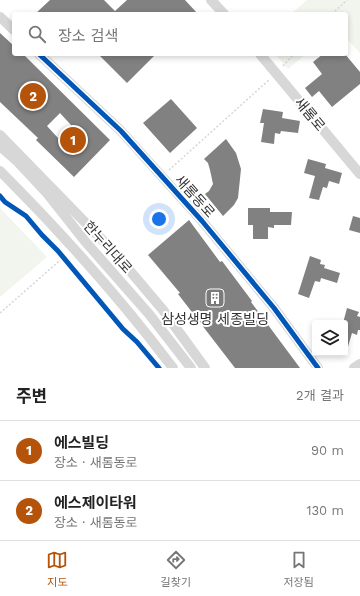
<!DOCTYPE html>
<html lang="ko">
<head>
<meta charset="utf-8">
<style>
	:root { --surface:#fff; --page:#f2f2f2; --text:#222; --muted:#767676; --line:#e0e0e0; --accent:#b45309 }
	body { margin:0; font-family:"Work Sans","Noto Sans KR",sans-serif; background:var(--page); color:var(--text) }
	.controls { position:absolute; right:12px; bottom:12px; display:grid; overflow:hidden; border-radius:4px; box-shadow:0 2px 6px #0003 }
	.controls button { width:36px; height:36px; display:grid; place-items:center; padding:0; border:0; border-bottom:1px solid var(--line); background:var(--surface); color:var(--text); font:20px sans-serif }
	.you { position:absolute; left:159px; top:219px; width:14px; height:14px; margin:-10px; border:3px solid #fff; border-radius:50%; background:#1a73e8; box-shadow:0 0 0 6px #1a73e833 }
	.badge { display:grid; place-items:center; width:26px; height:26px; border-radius:50%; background:var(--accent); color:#fff; font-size:13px; font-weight:700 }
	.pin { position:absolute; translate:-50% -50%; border:2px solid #fff; box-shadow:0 1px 4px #0006 }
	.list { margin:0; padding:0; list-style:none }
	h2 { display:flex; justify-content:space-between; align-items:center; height:52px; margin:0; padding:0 16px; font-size:17px }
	h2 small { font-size:13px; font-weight:400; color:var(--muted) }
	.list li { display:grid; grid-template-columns:26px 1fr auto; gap:12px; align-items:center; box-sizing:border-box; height:60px; padding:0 16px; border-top:1px solid var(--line) }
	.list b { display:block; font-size:15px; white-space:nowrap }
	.list p { margin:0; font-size:13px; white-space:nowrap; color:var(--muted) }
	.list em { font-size:13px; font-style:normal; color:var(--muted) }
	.icon { flex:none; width:22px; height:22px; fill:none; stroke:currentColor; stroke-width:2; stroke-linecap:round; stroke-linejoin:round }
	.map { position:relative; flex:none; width:360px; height:368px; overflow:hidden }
	.search { position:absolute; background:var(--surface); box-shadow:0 2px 6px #0003; left:12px; right:12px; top:12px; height:44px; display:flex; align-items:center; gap:10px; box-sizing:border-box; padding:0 14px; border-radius:4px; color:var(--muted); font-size:15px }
	.sheet { height:172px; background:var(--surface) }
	nav { display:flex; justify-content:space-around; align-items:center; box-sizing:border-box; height:56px; border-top:1px solid var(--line); background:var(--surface); font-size:11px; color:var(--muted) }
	nav a { display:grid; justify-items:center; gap:2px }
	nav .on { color:var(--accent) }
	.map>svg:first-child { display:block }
</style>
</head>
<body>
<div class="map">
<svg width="360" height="368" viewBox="0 0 360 368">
	<rect width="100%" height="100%" fill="#fff"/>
	<path fill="#f1f5ed" d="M307,0H360V53L346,38V14H291Z
		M275,54H306L288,69Z
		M0,208L47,257L0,297Z"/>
	<path fill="#818181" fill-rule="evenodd" d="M50,0H104L115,11L127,0H185L198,14H35Z
		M0,33L14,46V54H23L110,140L74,177L36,140L38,138L0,102ZM60,113L71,125L58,138L47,126Z
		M98,54H156L127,83Z
		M323,54H345L360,72V84L332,107L319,91L312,97L305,88L322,74L313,62Z
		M171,99L197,128L170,153L143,123Z
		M263,109L283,112L282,118L300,121L298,133L281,131L280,134L275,133L274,144L261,142L264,123H260Z
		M226,139L236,153L241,169L238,198L234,205L223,216L205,194L209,191L213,184L210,170L208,163L204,159Z
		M308,159L326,164L325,168L342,173L339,184L329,181L327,188L323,187L319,200L309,198L315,176L304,173Z
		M248,208H270V212H292L291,225H274V228L268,227V239H253V225H248Z
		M353,216L360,218V233L349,230Z
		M189,220L220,262L222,261L252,301L251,302L300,368H235L178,294L180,293L148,255Z
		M310,256L321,260L320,264L325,265L324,268L340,273L337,283L321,278L320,282L315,281L309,298L298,294Z
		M347,308L359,312L357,316L360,317V330H358L357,335L352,333L347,350H345V323H343Z"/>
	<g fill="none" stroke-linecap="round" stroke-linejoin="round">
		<path stroke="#d6d6d6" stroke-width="1.5" stroke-dasharray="2 2" stroke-linecap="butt" d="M332,14L347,0
			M283,66L294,54
			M169,170L270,79
			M0,313L66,255"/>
		<path stroke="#d7d7d7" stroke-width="10" d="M211,0L224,14
			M0,17L14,30
			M39,54L121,131L202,221L274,308L318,368
			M260,54L360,174
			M0,135L114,252L163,310L205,368
			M0,146L18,162L46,192L84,240L149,314L191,368
			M0,171C62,233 120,298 173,368
			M354,368L360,364"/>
		<defs>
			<path id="cycleway" d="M39,54L121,131L202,221L274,308L318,368
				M0,196L5,202L26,216L42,235L58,251L123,329L137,342L159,368"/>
		</defs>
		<use href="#cycleway" stroke="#fff" stroke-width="8"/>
		<use href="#cycleway" stroke="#0057b8" stroke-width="5"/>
	</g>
	<defs>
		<symbol id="building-square" viewBox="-11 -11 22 22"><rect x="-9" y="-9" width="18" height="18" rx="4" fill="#7a7a7a" stroke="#fff"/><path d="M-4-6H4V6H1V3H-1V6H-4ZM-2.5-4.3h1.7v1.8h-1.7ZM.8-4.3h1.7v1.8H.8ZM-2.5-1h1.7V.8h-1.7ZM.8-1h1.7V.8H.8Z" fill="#fff"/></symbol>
	</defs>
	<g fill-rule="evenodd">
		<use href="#building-square" x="204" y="287" width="22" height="22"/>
	</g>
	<g text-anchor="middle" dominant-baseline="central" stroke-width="4" stroke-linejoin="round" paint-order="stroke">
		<g font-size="14" fill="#333" stroke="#fff">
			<text transform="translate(310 114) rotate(50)">새롬로</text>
			<text transform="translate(195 196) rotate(48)">새롬동로</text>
			<text transform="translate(108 247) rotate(48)">한누리대로</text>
		</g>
		<g font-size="14" fill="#333" stroke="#fff">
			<text x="215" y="319">삼성생명 세종빌딩</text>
		</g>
	</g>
</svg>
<div class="controls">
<button><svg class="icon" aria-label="layers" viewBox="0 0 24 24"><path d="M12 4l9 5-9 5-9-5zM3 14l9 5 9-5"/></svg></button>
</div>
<div class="you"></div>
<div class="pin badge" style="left:73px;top:140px">1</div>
<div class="pin badge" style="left:33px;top:96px">2</div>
<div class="search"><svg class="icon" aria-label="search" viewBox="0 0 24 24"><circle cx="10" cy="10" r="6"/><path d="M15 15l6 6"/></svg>장소 검색</div>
</div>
<section class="sheet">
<h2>주변<small>2개 결과</small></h2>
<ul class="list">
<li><span class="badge">1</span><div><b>에스빌딩</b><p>장소 · 새롬동로</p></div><em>90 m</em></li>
<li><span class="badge">2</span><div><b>에스제이타워</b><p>장소 · 새롬동로</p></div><em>130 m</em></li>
</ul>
</section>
<nav>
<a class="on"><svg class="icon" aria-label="map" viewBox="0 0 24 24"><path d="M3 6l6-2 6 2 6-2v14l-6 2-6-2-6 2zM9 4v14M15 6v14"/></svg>지도</a>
<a><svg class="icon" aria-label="directions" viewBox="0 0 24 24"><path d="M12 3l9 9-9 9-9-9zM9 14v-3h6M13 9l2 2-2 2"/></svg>길찾기</a>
<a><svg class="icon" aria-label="saved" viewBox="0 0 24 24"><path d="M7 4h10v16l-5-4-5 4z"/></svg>저장됨</a>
</nav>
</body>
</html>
